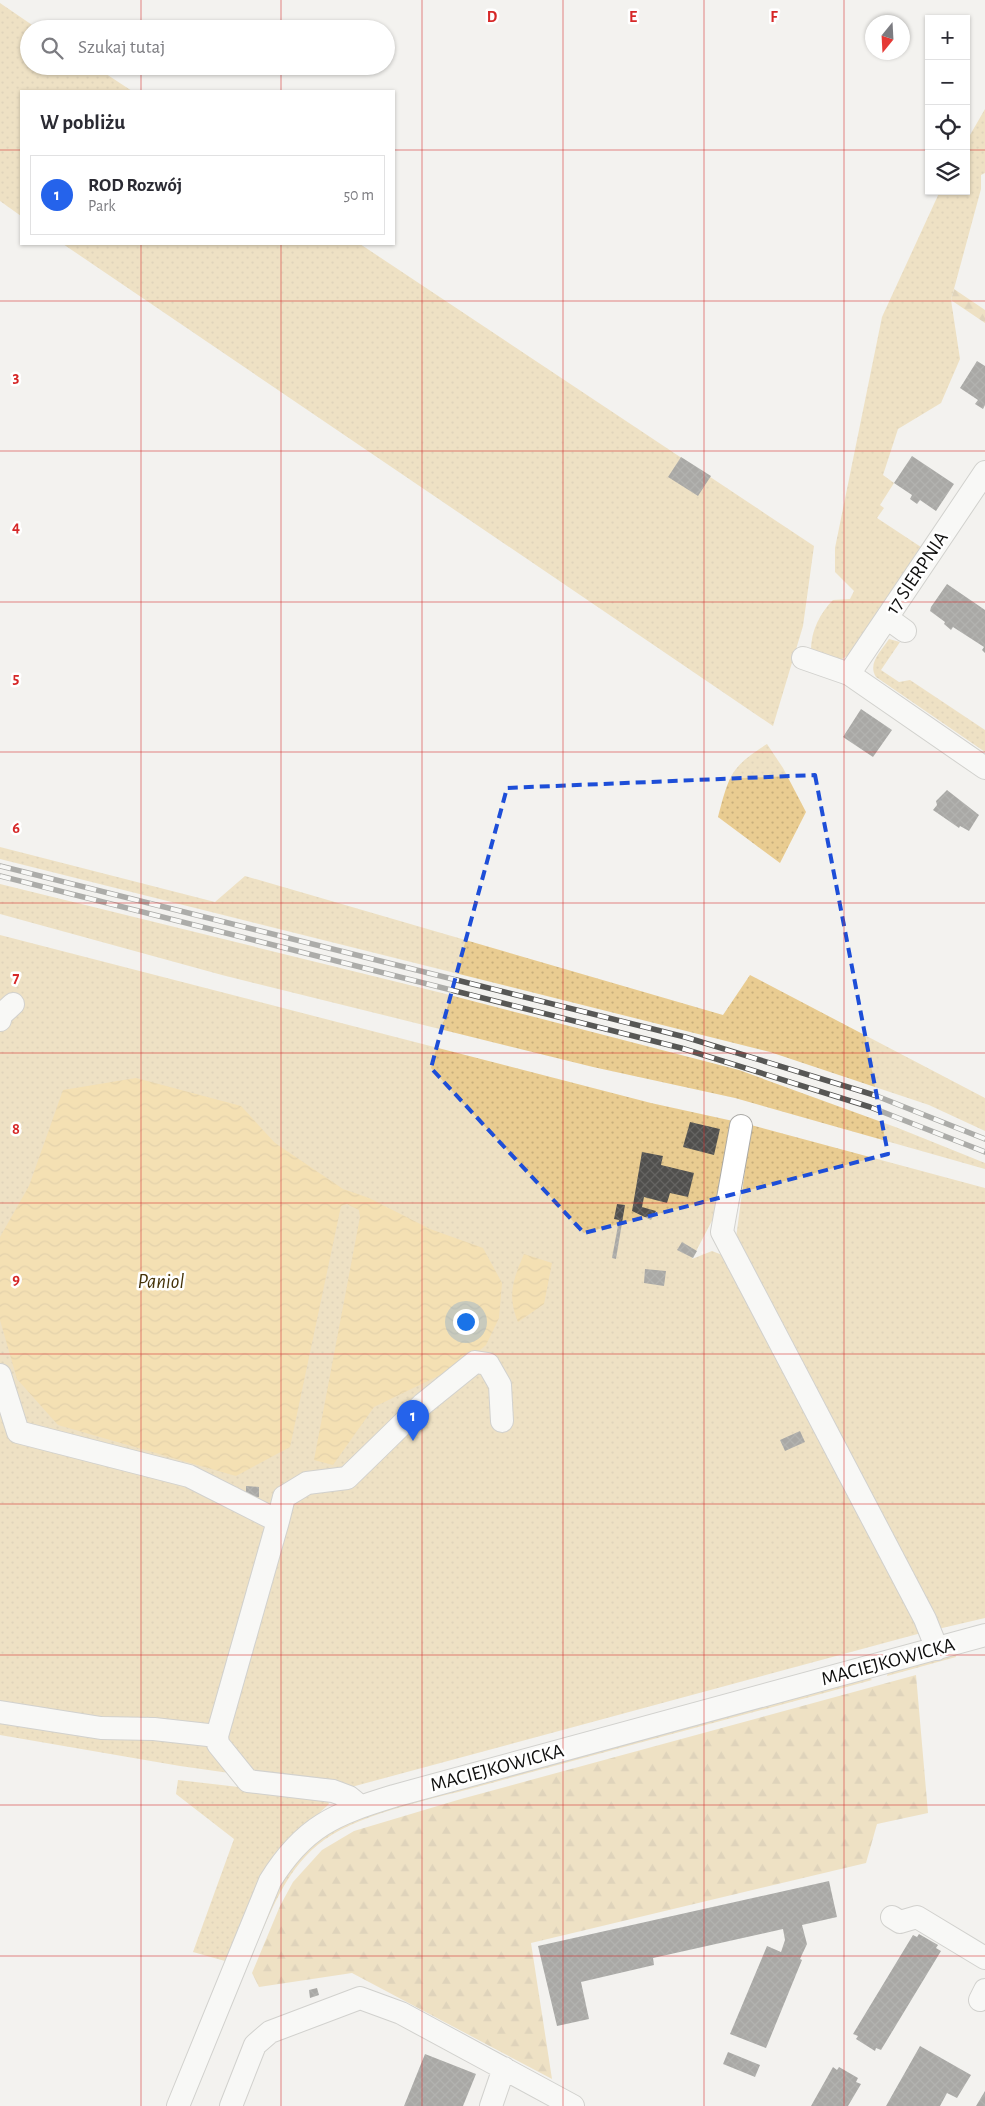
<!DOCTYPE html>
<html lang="pl">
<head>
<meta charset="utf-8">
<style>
	:root { --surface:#fff; --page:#f2f2f3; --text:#2b2b33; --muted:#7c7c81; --line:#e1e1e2; --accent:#2563eb }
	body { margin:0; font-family:"Alegreya Sans",sans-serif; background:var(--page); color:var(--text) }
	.controls { position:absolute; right:15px; top:15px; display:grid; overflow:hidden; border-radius:0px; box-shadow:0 1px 4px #0004 }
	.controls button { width:45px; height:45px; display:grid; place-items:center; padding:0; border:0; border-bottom:1px solid var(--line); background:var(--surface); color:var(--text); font:25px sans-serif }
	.compass { position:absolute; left:865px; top:15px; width:45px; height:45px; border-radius:50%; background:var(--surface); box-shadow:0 1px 4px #0004; rotate:198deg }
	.you { position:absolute; left:465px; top:1321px; width:18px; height:18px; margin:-12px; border:4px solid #fff; border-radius:50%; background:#1a73e8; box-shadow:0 0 0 8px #1a73e833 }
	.badge { display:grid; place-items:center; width:32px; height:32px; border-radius:50%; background:var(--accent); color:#fff; font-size:16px; font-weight:700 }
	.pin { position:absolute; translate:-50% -41px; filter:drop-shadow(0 1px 2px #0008) }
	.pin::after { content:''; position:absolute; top:26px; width:18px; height:15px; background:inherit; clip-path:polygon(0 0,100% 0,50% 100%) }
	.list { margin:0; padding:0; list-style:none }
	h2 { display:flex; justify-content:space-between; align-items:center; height:65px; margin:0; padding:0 20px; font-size:21px }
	h2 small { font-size:16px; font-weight:400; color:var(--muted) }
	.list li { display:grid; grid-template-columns:32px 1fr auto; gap:15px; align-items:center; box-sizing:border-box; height:80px; margin:0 10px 10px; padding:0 10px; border:1px solid var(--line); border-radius:0px }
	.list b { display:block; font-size:19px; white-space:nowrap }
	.list p { margin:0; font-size:16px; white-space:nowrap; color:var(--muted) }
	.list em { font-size:16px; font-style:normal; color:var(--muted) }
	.icon { flex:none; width:28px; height:28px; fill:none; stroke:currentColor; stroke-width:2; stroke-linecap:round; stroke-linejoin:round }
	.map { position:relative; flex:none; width:985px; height:2106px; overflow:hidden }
	.search { position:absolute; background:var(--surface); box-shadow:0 1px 4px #0004; left:20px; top:20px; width:375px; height:55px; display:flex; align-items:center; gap:12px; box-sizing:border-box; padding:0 18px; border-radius:28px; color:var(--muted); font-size:19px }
	.panel { position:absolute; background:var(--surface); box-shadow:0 1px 4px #0004; left:20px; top:90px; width:375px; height:155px; border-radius:0px }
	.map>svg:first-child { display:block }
</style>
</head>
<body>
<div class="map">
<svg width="985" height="2106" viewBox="0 0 985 2106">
	<defs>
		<pattern id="grass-dots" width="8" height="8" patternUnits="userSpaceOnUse" patternTransform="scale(1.25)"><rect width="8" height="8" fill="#e9cc91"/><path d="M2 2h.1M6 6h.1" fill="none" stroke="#c7ae7c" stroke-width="1.8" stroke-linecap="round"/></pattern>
		<pattern id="forest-firs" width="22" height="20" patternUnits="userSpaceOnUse" patternTransform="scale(1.25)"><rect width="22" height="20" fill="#e9cc91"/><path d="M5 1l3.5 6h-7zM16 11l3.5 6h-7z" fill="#c7ae7c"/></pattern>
		<pattern id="water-waves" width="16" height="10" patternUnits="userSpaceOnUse" patternTransform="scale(1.25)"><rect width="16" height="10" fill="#f6c96a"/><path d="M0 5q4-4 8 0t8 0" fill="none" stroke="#d2ab5b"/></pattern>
		<pattern id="building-cross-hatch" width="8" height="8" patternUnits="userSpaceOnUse" patternTransform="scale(1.25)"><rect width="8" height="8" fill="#504f4d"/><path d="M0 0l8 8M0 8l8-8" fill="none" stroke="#656462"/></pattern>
	</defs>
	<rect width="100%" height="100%" fill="#f3f2ef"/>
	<path fill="url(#grass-dots)" d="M0,3L38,29H29V66H94L132,91H21V216L0,201Z
		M985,109V173L981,175V189L951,300L960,359L941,403L898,429L883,475L894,483L880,505L884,508L877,518L924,549L850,654L839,661L811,650C811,631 820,613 833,600L850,599L854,591L835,572V548L882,317L940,191H966V142Z
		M63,244H360L814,546L803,626L773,726Z
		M889,639L900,642L881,670L899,682L910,680L985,730V752L876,677C867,663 882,650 889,639Z
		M767,744L783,768L806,812L780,863L718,817C729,776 730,767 767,744Z
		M0,847L215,902L245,876L723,1015L750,975L985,1098V1131L929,1105L770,1052L0,859Z
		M0,884L438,992L739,1070L898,1128L985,1163V1169L735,1098L593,1067L222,975L0,914Z
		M0,935L651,1103L733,1121L715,1215L692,1259L712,1251L730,1258L925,1632L344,1789L180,1766L0,1735Z
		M751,1125L985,1188V1618L938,1629L736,1238Z
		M955,1654L956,1657L887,1676L888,1672Z
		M868,1677L872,1680C744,1715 616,1749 488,1784C439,1798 365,1811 324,1840C288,1866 274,1905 257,1943H254C271,1902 286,1864 323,1836C334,1828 349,1823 361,1817Z
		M178,1780L326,1797L329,1804L274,1855L257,1884L225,1961L193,1952L234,1839L176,1794Z"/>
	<path fill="url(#forest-firs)" d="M954,289L985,310V323L951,300Z
		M916,1675L928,1813L877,1824L866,1863L531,1943L552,2079L352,1973L259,1987L252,1973L280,1906L293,1882L322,1850L354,1831L461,1799Z"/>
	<path fill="url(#water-waves)" d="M136,1078L241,1106L275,1143L343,1189L369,1198L430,1229L483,1248L502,1283L499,1318L486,1345L465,1363L374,1407L333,1465L314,1460L360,1217L359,1210L347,1204L341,1206L290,1447L236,1476L58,1425L17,1379L0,1320V1237L29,1186L63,1090Z
		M524,1254L552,1263L544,1304L518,1322C507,1295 513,1280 524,1254Z"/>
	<path fill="url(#building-cross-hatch)" d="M977,361L985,366V405L983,409L975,404L978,400L960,388Z
		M912,456L954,484L936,511L920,500L917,504L910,499L912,495L894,483Z
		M681,457L711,476L698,496L668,477Z
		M947,584L985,610V653L982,650L984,647L953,627L951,630L944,624L945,622L930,611L931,607Z
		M861,709L892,730L873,757L843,737Z
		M947,790L979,815L969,831L960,826L959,828L933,810L937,805L936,801Z
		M690,1122L720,1129L714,1155L683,1147Z
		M642,1152L663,1156L661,1165L694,1173L688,1197L670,1193L667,1203L644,1197L642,1207L656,1211L651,1220L632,1211Z
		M617,1204L625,1205L616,1259L612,1258L619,1220L614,1219Z
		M682,1242L697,1251L693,1258L677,1250Z
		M645,1269L666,1271L664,1286L644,1283Z
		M800,1431L805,1442L785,1451L780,1440Z
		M246,1486L259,1487V1497H246Z
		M829,1881L837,1917L802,1925L807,1944L800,1959L802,1960L766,2048L730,2034L767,1946L781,1952L785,1940L783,1929L653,1958L654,1965L581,1982L589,2019L557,2026L538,1946Z
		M919,1934L938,1945L936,1948L941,1951L881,2050L876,2048L875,2051L856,2039L858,2036L853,2034L913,1935L917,1937Z
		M317,1988L319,1995L310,1998L309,1990Z
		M920,2046L971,2075L957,2098L947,2093L940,2106H886Z
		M728,2052L760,2065L755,2077L723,2064Z
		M425,2054L476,2074L463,2106H404Z
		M833,2067L837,2070L839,2067L858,2078L856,2082L861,2084L848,2106H811Z
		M985,2091V2106H976Z"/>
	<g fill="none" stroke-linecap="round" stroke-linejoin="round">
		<defs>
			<path id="minor" d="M887,618L905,631
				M803,658L849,674L985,768
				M849,674L985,472
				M0,1020L1,1015L13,1004
				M741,1126L722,1232L925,1619L937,1649
				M0,1375L18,1432L189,1476L278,1521L217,1736L218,1744L248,1781L333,1791L349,1797L360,1806
				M278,1521L284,1497L307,1483L347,1478L423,1404L475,1362L488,1364L500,1385L502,1421
				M0,1712L101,1728L154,1729L217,1736
				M892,1917L900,1922L917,1917L985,1958
				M980,2000L985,1990
				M178,2106L270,1881C304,1826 335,1814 394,1796L985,1635
				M231,2106L255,2045L270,2032L360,1998L401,2013L573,2106
				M491,2106L504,2068"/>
		</defs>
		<use href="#minor" stroke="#aaa9a6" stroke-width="24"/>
		<use href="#minor" stroke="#fff" stroke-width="22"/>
		<defs>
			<path id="rail" d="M0,866L685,1037L874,1095L985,1139
				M0,876L681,1048L870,1107L985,1152"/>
		</defs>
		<use href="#rail" stroke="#575755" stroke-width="5.5"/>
		<use href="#rail" stroke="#fff" stroke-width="4" stroke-dasharray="11" stroke-linecap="butt"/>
	</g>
	<path d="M0 0H985V2106H0ZM815,775L888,1154L584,1233L431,1068L507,788Z" fill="#f3f2ef" fill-opacity=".55" fill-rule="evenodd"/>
	<path fill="none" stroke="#1d4ed8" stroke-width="4" stroke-dasharray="10 6" stroke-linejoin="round" d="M815,775L888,1154L584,1233L431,1068L507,788Z"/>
	<path fill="none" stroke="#d62828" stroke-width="1" stroke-opacity="0.55" d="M141,0V29M281,0V29M422,0V2106M563,0V2106M704,0V2106M844,0V2106M141,66V91M281,66V91M0,150H21M394,150H929M966,150H985M141,244V2106M281,244V2106M0,301H985M0,451H985M0,602H985M0,752H985M0,903H985M0,1053H985M0,1203H985M0,1354H985M0,1504H985M0,1655H985M0,1805H985M0,1956H985"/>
	<g text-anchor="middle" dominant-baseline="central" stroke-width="5" stroke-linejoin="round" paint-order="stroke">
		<g font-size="20" fill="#0f0f0e" stroke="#fff">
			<text transform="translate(917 573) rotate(-56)">17 SIERPNIA</text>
			<text transform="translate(888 1662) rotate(-15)">MACIEJKOWICKA</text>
			<text transform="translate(497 1768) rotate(-15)">MACIEJKOWICKA</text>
		</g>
		<g font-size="21" font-style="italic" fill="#453309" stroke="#fff">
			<text x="161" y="1281">Paniol</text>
		</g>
	</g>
	<g font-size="16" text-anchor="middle" font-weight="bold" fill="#d62828" stroke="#fff" stroke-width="5" stroke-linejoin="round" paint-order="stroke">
		<text x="492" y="22">D</text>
		<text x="633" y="22">E</text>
		<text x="774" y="22">F</text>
		<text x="16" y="382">3</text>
		<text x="16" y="532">4</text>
		<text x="16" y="683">5</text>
		<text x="16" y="833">6</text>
		<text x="16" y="983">7</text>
		<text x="16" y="1134">8</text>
		<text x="16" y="1284">9</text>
	</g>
</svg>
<div class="controls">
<button>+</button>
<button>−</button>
<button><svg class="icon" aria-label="locate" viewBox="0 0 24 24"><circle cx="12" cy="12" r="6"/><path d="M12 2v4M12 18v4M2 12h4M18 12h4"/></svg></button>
<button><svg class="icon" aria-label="layers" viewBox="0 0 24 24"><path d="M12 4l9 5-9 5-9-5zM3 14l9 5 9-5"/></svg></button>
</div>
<svg class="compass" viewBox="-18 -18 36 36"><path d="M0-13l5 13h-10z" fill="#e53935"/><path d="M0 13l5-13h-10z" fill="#7c7c81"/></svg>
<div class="you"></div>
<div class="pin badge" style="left:413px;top:1441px">1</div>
<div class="search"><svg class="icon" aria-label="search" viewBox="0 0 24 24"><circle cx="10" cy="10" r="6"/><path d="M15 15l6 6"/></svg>Szukaj tutaj</div>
<section class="panel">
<h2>W pobliżu<small></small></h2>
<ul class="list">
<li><span class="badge">1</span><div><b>ROD Rozwój</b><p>Park</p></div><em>50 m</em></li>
</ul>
</section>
</div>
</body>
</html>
